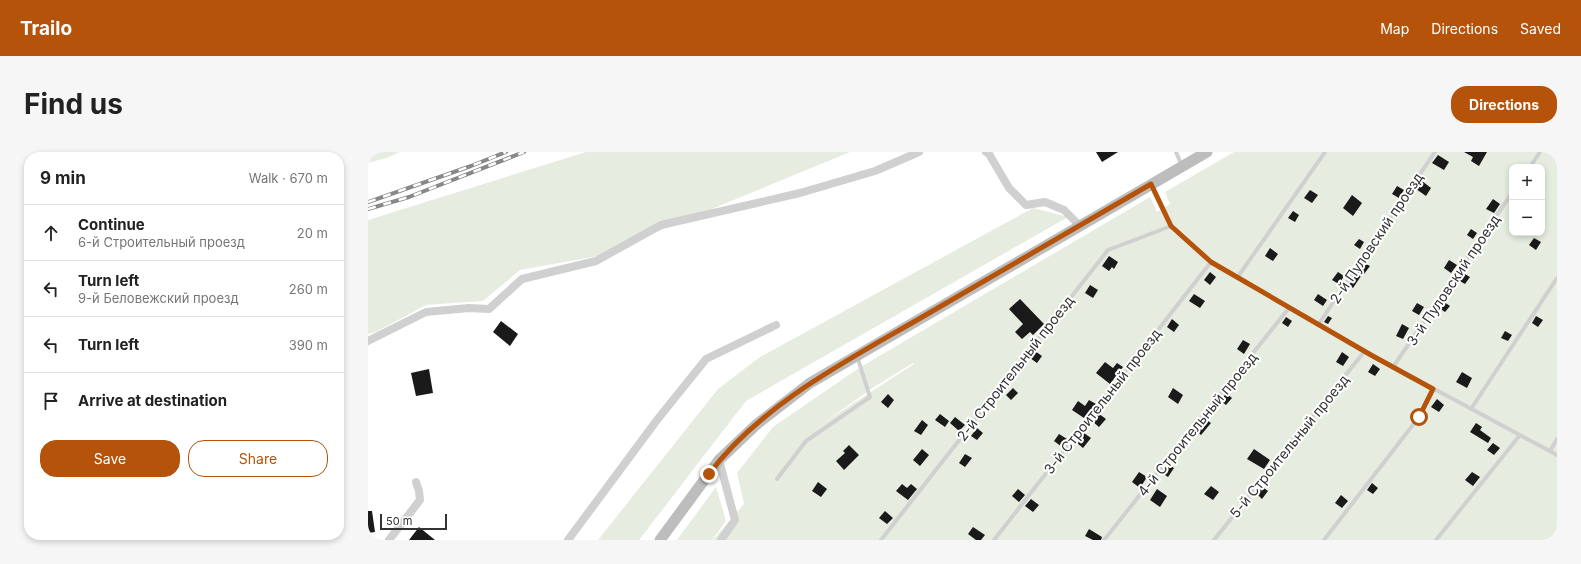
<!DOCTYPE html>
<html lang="en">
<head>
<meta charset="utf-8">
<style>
	:root { --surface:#fff; --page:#f6f6f6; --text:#222; --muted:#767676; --line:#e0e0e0; --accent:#b45309 }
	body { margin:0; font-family:Inter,sans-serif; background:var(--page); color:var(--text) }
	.controls { position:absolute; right:12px; top:12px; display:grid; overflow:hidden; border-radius:8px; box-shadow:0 2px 6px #0003 }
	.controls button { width:36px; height:36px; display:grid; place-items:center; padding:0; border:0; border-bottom:1px solid var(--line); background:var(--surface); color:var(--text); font:20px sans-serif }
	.scale { position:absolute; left:12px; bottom:10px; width:67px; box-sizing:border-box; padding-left:4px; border:2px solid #333; border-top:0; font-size:11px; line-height:14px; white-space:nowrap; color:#333; -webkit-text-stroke:3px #fff; paint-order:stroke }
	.stop { position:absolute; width:12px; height:12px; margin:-9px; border:3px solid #b45309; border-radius:50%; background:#fff }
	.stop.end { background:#b45309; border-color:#fff; box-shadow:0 1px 4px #0008 }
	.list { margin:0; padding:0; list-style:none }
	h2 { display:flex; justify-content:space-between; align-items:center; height:52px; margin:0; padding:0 16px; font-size:17px }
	h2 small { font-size:13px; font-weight:400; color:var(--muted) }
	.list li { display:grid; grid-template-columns:26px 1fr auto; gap:12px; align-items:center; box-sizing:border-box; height:56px; padding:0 16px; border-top:1px solid var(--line) }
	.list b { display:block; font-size:15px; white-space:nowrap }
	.list p { margin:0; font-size:13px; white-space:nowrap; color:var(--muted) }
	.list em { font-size:13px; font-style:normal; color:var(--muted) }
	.actions { display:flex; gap:8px; padding:12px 16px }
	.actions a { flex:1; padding:9px 0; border:1px solid var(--accent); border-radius:16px; text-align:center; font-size:14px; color:var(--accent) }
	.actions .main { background:var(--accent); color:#fff }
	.icon { flex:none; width:22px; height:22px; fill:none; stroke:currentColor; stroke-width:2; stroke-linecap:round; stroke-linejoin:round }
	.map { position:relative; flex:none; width:1189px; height:388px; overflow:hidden; border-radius:16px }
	header { display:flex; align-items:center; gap:24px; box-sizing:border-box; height:56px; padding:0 20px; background:var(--accent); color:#fff }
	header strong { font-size:19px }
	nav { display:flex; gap:22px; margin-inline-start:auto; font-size:14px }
	.intro { display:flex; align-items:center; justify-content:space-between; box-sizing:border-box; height:96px; padding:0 24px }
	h1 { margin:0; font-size:28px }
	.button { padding:10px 18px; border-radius:16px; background:var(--accent); color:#fff; font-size:14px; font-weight:700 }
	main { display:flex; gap:24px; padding:0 24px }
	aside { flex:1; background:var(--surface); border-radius:16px; box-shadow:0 2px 6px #0003 }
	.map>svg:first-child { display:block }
</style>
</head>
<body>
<header>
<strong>Trailo</strong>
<nav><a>Map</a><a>Directions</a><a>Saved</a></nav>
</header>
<div class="intro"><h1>Find us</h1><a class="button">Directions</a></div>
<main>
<aside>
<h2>9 min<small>Walk · 670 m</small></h2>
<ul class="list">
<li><svg class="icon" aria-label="ahead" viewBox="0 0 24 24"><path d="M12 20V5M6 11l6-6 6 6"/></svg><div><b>Continue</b><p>6-й Строительный проезд</p></div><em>20 m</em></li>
<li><svg class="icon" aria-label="left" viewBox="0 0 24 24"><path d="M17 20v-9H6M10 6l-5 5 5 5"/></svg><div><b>Turn left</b><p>9-й Беловежский проезд</p></div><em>260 m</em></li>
<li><svg class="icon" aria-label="left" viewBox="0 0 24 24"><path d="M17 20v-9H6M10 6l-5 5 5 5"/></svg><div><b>Turn left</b></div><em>390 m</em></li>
<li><svg class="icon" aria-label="arrive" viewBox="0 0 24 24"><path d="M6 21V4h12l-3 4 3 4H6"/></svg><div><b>Arrive at destination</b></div></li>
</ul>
<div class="actions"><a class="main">Save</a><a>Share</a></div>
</aside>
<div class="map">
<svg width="1189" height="388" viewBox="0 0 1189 388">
	<rect width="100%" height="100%" fill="#fff"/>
	<path fill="#e6ecdf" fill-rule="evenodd" d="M0,0H32L18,6L0,11Z
		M218,0H482L230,104L152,118L115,149L58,153L8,180L0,182V68Z
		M866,0H1189V388H345L376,352L369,321L405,275L491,216L782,45L789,60L802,52L797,40ZM1144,15H1174V81H1144ZM545,211L546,212L455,271L506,235Z
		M665,56L700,65L378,249L271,388H230L350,237L392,205Z
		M348,335L358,369L344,388H309Z"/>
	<path fill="#1a1a1a" d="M728,0H750L734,10Z
		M1096,0H1119L1111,14L1103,9L1105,5Z
		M1070,3L1081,10L1076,18L1064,11Z
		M1054,29L1063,36L1058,44L1048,37Z
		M1029,34L1036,38L1031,46L1024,42Z
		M942,38L950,43L944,51L936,46Z
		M984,43L994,51L985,64L975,56Z
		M1125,47L1132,52L1126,61L1118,57Z
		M925,59L931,63L927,70L920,66Z
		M1103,77L1109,81L1105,87L1099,83Z
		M1166,86L1173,90L1168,98L1161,93Z
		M991,87L996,90L992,97L986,93Z
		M902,96L910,102L905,109L897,104Z
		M741,104L750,110L746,117L744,115L741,119L734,114Z
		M1081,108L1089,113L1083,121L1076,116Z
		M996,111L1002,114L996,122L995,121L985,136L981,133Z
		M842,120L848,125L842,133L836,128Z
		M970,120L976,124L971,132L964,128Z
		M1095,121L1102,125L1097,132L1090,128Z
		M722,133L730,138L725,146L717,141Z
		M826,142L837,149L832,156L821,149Z
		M950,142L959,148L955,154L946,148Z
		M652,147L676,172L665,183L662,180L654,187L647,180L655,172L641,157Z
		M1076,150L1082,154L1077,160L1071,156Z
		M1049,151L1056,155L1051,163L1044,159Z
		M960,164L964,166L960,172L956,170Z
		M1168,164L1175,168L1170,175L1164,171Z
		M918,165L924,169L920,175L914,171Z
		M804,167L811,173L806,180L799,175Z
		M133,169L150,182L142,194L125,180Z
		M1034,172L1041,176L1035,187L1028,184Z
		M1137,179L1144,183L1140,189L1133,186Z
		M875,188L882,192L876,202L869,197Z
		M667,199L674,204L669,211L662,206Z
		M974,200L981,205L975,214L968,210Z
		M737,210L745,216L749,211L755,215L742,232L728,221Z
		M1005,212L1012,217L1007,224L1000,220Z
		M61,217L65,241L48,244L43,221Z
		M1094,220L1104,226L1099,236L1088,230Z
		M645,236L650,241L643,248L638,243Z
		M805,236L815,243L810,252L800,245Z
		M858,241L864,246L858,253L853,249Z
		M520,242L526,248L520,256L513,250Z
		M1069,247L1076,253L1071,260L1063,255Z
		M721,248L728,252L716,266L704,258L710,249L717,254Z
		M730,261L738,267L731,275L724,269Z
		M572,262L581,269L577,275L567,268Z
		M587,265L597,273L591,279L582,271Z
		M837,267L843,271L833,283L828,279Z
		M554,268L560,273L553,283L546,279Z
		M1108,271L1114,275L1112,278L1123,286L1120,291L1102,280Z
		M609,276L615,281L609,288L603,284Z
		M716,281L723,286L715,296L709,291Z
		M691,282L699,287L694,295L686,289Z
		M1125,291L1132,296L1126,303L1119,298Z
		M481,293L491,303L476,318L468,309L477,301L475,299Z
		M554,297L561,303L552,314L545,308Z
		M886,297L902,308L896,317L879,307Z
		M597,302L604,306L597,315L591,311Z
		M801,313L806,316L800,325L794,321Z
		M771,320L779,325L772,336L764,330Z
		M1104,320L1112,325L1105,334L1097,328Z
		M450,330L459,337L453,345L444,339Z
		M1004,331L1010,336L1005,342L999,338Z
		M534,332L539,336L543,332L549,337L540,348L528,339Z
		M843,334L851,340L845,348L836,342Z
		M893,334L900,339L894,347L888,341Z
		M650,337L657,343L651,350L644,344Z
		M789,337L799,344L792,355L782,348Z
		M973,343L980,349L974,356L967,351Z
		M663,347L671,353L665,360L657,354Z
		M0,359H4L7,380L0,381Z
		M517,359L525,366L519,372L511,366Z
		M51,375L67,388H41Z
		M605,375L617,383L613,388H608L600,382Z
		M721,377L734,385L733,388H725L717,384Z"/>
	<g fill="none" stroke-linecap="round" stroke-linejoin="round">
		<path stroke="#d0d0d0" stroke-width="4" d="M808,0L814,14
			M1162,15L1172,0
			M783,33L803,74L843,110L1003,203L1189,303
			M869,126L957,0
			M950,173L1067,0
			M1025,215L1144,41
			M1103,257L1189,126
			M1182,299L1189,287
			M409,327L438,289L502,245L489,204
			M513,388L740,98L803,74
			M626,388L843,110
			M736,388L921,156
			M846,388L996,200
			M956,388L1051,265L1065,237
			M1068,388L1152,283
			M1188,388L1189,387"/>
		<path stroke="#d0d0d0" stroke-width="8" d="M618,0L621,2L641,36L658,53L677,50L696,58L712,74
			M0,189L58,160L101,156L121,157L154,127L228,109L293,73L432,41L507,19L551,0
			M351,308L367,368L353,388
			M21,388L52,348L51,339L48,330
			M200,388L289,268L338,207L408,173"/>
		<path stroke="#bdbdbd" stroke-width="11" d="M292,388L351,308L389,272L442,231L839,0"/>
		<defs>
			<path id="rail" d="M0,50L103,14L138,0
				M0,57L41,45L156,0"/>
		</defs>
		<use href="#rail" stroke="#888" stroke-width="4"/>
		<use href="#rail" stroke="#fff" stroke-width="2.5" stroke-dasharray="8" stroke-linecap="butt"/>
	</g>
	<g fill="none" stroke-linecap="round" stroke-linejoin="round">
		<path stroke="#b45309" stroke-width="5" d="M341,322C393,252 482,207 556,164C632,120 708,76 783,32L803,74L843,110L1003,203L1065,237L1051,265"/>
	</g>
	<g text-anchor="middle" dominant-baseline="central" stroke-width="4" stroke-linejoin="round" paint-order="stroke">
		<g font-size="14" fill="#333" stroke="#fff">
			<text transform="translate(1008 86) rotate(-56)">2-й Пуловский проезд</text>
			<text transform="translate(1085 128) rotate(-56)">3-й Пуловский проезд</text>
			<text transform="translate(647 216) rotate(-52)">2-й Строительный проезд</text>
			<text transform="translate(734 249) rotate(-52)">3-й Строительный проезд</text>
			<text transform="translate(829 272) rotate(-51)">4-й Строительный проезд</text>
			<text transform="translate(921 294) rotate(-51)">5-й Строительный проезд</text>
		</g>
	</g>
</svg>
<div class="controls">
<button>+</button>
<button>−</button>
</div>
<div class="scale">50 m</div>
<div class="stop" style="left:1051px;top:265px"></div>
<div class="stop end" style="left:341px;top:322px"></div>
</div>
</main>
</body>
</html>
